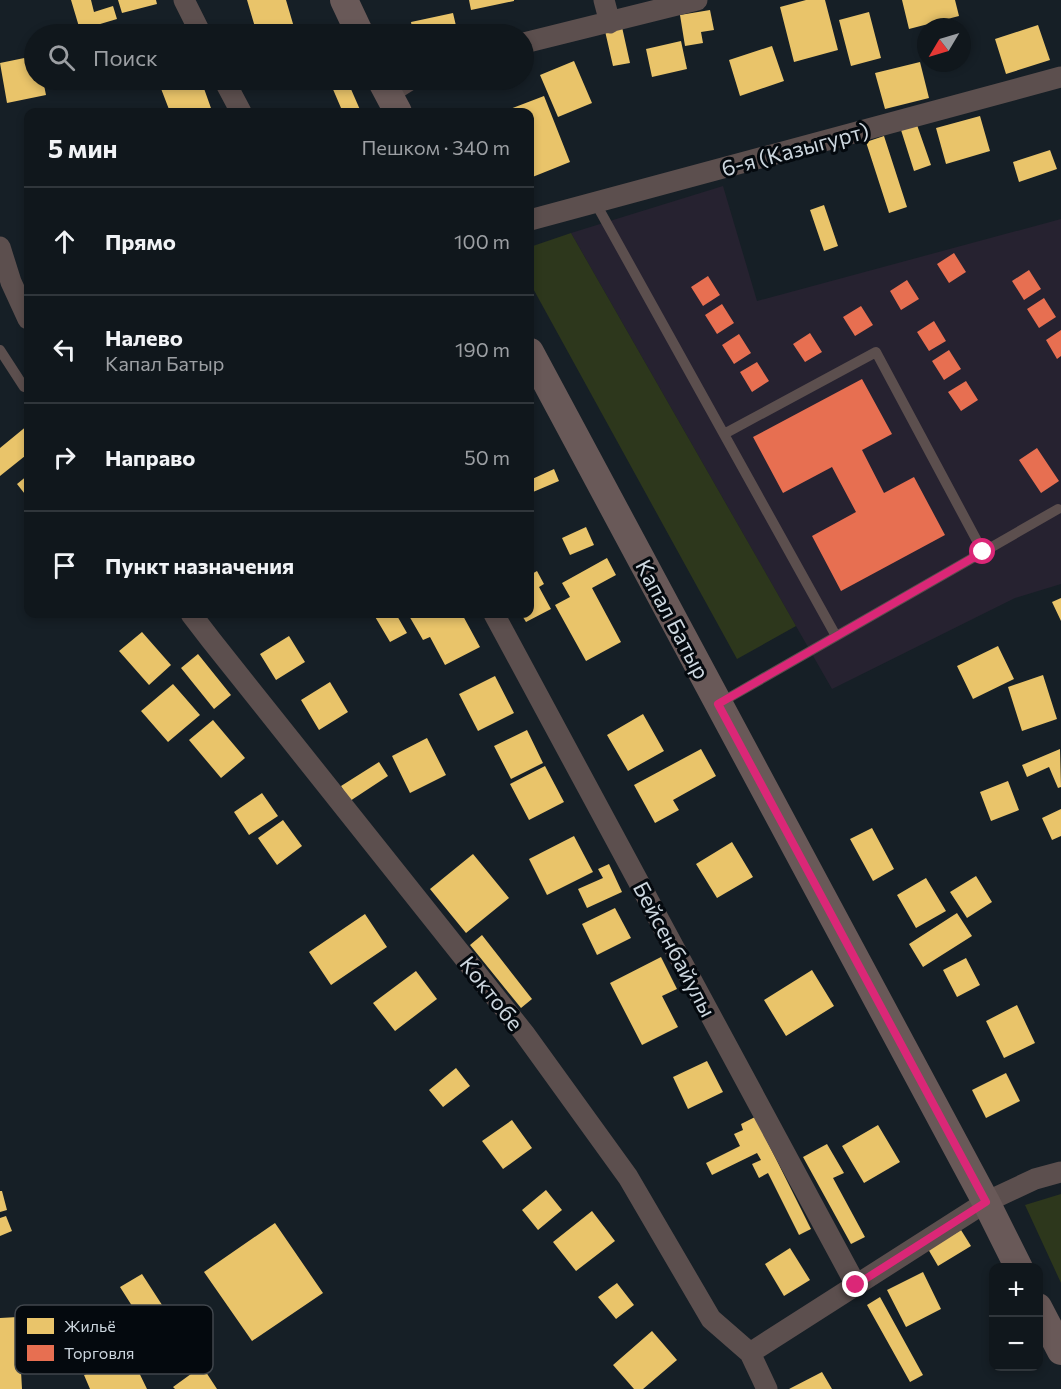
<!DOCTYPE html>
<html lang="ru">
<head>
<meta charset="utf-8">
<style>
	:root { --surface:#10171c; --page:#192025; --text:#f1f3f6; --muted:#9c9fa3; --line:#30363b }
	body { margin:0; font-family:Commissioner,sans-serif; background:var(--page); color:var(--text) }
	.controls { position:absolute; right:18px; bottom:18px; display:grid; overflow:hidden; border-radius:12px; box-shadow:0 3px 9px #0003 }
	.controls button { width:54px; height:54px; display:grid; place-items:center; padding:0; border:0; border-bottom:2px solid var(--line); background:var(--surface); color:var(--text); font:30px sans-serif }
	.compass { position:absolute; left:917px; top:18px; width:54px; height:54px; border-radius:50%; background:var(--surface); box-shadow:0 3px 9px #0003; rotate:232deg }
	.stop { position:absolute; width:18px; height:18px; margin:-14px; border:4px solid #db2777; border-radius:50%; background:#fff }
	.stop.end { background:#db2777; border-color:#fff; box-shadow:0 2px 6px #0008 }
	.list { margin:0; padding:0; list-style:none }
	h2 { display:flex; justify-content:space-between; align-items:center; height:78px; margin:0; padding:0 24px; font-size:26px }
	h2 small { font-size:20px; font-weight:400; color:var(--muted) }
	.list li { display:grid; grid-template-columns:39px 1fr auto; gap:18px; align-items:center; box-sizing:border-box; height:108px; padding:0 24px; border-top:2px solid var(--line) }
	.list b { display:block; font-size:22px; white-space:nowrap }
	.list p { margin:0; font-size:20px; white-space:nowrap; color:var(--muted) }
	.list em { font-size:20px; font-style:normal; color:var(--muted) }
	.icon { flex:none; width:33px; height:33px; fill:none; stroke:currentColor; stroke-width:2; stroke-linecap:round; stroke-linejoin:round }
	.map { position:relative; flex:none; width:1061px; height:1389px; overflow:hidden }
	.search { position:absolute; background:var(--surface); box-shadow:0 3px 9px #0003; left:24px; top:24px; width:510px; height:66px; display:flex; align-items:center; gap:15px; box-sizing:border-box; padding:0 21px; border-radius:33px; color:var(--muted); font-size:22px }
	.panel { position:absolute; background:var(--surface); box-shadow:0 3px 9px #0003; left:24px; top:108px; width:510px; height:510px; border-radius:12px }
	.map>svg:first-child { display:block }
</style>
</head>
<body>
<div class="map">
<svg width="1061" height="1389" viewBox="0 0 1061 1389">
	<rect width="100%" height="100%" fill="#161f26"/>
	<path fill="#262230" d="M723,186L757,301L1061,219V584L1015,598L832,689L571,233Z"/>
	<path fill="#2d371c" d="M571,233L796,626L737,659L530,283V247Z
		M1061,1194V1283L1025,1205Z"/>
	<path fill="#e9c46a" d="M71,0H91L94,12L113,6L117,19L80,30Z
		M118,0H156L157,4L122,13Z
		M247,0H286L296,34H257Z
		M469,0H514V1L471,10Z
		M806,0H825L838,50L794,62L780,7Z
		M902,0H955L959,16L909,29Z
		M710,10L714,30L701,32L703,43L685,46L680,15Z
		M869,12L881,58L851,66L839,20Z
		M453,13L457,30L437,34H413L411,22Z
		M1038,25L1050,60L1006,74L995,39Z
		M622,27L630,63L613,66L605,31Z
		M681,41L687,69L652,77L646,49Z
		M772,46L784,81L740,96L729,60Z
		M34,56V80H43L46,95L7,103L0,63Z
		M574,61L592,103L558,117L540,75Z
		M920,62L929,98L885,109L875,73Z
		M179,80H201L212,111L170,112L160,86Z
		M329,80H347L361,112H330L341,108Z
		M544,96L570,162L530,178V112H502Z
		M980,116L990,151L946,164L936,128Z
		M917,125L931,165L914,171L901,130Z
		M884,136L907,207L889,213L866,142Z
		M1050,150L1057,169L1019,182L1013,162Z
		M824,205L838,246L824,251L810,210Z
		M28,425V460L25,456L0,476V448Z
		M554,469L559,481L533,492L530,480Z
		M28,475V498L17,484Z
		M586,527L594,545L570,555L562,538Z
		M607,558L616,575L592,588L621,642L586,661L555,605L570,597L562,583Z
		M537,571L544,584L539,587L551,609L526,622L521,614H530V575Z
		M1061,598V621L1052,602Z
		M377,614H396L407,633L390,642L374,615Z
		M408,614H462L480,647L445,665L430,637L423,640Z
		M142,632L171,665L149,685L119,651Z
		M289,636L305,662L276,680L260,654Z
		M998,646L1014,679L973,699L957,666Z
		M198,654L231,695L214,709L181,668Z
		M1043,675L1057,719L1022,731L1008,687Z
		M495,676L514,713L478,731L459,694Z
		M330,682L348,712L319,730L301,700Z
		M173,684L200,715L168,742L141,711Z
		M643,714L664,751L628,771L607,735Z
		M213,720L245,758L221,778L189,740Z
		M527,730L543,763L511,779L494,746Z
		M427,738L446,775L410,793L392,756Z
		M701,749L716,776L673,800L679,810L655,823L634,785Z
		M1060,749L1061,787L1058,788L1049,767L1027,777L1022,765Z
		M379,762L388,776L350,801L341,786Z
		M545,766L564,802L529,820L510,784Z
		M1008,781L1019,810L991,821L980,792Z
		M262,793L278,816L249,835L234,812Z
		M1061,809V836L1052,840L1042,818Z
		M283,820L302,846L277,865L258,838Z
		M872,828L894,869L873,881L850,839Z
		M574,836L593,872L547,895L529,859Z
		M732,842L753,877L717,898L696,864Z
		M473,854L509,898L466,933L430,889Z
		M609,864L622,892L587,908L578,889L603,878L598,869Z
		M976,876L992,902L967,918L950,892Z
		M926,878L946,911L916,928L897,895Z
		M615,908L631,938L597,955L582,924Z
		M957,913L972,936L923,967L909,944Z
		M365,914L387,947L331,985L309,952Z
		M482,935L532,999L521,1008L470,945Z
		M661,957L677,989L662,996L678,1027L642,1045L610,983Z
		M966,958L980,985L957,997L943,970Z
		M812,970L834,1006L786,1036L764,1000Z
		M416,971L437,999L395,1031L373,1003Z
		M1017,1005L1035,1043L1004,1058L986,1021Z
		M707,1061L723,1092L688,1109L673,1077Z
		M456,1068L470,1086L443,1107L429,1090Z
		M1006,1073L1020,1101L986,1118L972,1090Z
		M755,1117L811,1229L799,1235L768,1173L759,1178L752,1164L761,1160L757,1153L712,1175L706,1163L740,1146L734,1134L743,1130L741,1124Z
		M512,1120L532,1148L503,1169L482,1141Z
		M878,1125L900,1162L864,1183L842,1146Z
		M827,1144L844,1173L833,1178L865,1237L851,1244L803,1157Z
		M546,1190L562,1210L538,1230L522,1210Z
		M0,1191H2L7,1210L0,1212Z
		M592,1211L615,1241L576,1271L553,1242Z
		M6,1216L12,1231L0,1236V1218Z
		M275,1223L323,1293L252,1341L204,1272Z
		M961,1230L971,1246L938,1266L928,1249Z
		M790,1248L810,1280L784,1296L765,1264Z
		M923,1272L941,1309L906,1327L887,1290Z
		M142,1274L177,1328L155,1342L120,1287Z
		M617,1283L634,1305L616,1319L598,1297Z
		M880,1297L923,1375L910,1382L867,1305Z
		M18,1317L22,1389H0V1318Z
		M652,1331L677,1360L643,1389H634L613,1365Z
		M130,1354L147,1389H90L84,1375Z
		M202,1366L217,1389H175L173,1387Z
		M822,1372L832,1389H789Z"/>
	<path fill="#e76f51" d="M954,253L966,272L949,283L937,264Z
		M1029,270L1041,289L1024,300L1012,281Z
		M708,276L720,295L703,306L691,287Z
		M907,280L919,299L901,310L890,291Z
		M1044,298L1056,317L1039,328L1027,309Z
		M722,304L734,323L717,334L705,315Z
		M861,306L873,325L855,336L843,317Z
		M934,321L946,341L929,351L917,332Z
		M1061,330V356L1057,359L1046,340Z
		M810,333L822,352L805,362L793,344Z
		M739,334L751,353L734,364L722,345Z
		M949,350L961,369L944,380L932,361Z
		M757,362L769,381L752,392L740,372Z
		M862,379L892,434L862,450L884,493L914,477L945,535L841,591L812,536L856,512L832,467L783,493L753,437Z
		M966,381L978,400L961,411L948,392Z
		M1037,448L1059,481L1041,493L1019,460Z"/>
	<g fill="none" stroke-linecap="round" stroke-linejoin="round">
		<path stroke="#5c4f4e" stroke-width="10" d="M595,202L836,636
			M0,350L24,387L28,388
			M724,434L876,352L983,552
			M718,704L1058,509"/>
		<path stroke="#5c4f4e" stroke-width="21" d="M184,0L201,34
			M604,0L610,23
			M524,43L697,0
			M224,80L241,112
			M388,94L410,80
			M530,220L1061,77
			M0,247L11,282L28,319
			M191,614L211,640L524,1033L628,1177L711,1319L750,1353L767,1389
			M494,614L856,1285
			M750,1353L986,1202L1035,1179L1061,1172"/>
		<path stroke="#695958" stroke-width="28" d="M344,0L360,34
			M381,80L398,112
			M530,352L986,1202L1019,1268
			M1038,1307L1061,1351"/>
	</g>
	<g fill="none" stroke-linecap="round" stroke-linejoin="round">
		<path stroke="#db2777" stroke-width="8" d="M856,1285L986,1202L718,704L983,552"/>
	</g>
	<g text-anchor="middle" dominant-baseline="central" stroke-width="6" stroke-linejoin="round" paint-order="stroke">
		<g font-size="22" fill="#ccd6de" stroke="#04090e">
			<text transform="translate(795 149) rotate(-15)">6-я (Казыгурт)</text>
			<text transform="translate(673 619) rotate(62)">Капал Батыр</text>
			<text transform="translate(675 949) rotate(62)">Бейсенбайулы</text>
			<text transform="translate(492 993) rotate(52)">Коктобе</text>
		</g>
	</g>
	<rect x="15" y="1305" width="198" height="69" rx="9" fill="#04090e" stroke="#40464c" stroke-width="1.5"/>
	<rect x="27" y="1318" width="27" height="16" fill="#e9c46a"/>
	<rect x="27" y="1345" width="27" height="16" fill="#e76f51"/>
	<g font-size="16" fill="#ccd6de">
		<text x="64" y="1332">Жильё</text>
		<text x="64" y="1359">Торговля</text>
	</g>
</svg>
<div class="controls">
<button>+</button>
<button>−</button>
</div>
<svg class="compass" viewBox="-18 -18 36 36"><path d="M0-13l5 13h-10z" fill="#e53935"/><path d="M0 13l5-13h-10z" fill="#9c9fa3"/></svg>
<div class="stop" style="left:983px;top:552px"></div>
<div class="stop end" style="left:856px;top:1285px"></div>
<div class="search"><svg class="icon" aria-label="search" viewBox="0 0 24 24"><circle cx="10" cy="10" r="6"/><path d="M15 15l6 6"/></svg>Поиск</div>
<section class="panel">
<h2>5 мин<small>Пешком · 340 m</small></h2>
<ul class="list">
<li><svg class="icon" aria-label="ahead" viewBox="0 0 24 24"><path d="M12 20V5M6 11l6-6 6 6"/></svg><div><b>Прямо</b></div><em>100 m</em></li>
<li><svg class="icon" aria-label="left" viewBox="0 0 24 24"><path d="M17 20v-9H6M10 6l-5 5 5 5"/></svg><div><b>Налево</b><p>Капал Батыр</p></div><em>190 m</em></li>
<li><svg class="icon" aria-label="right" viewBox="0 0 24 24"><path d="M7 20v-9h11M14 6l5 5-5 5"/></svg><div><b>Направо</b></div><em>50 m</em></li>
<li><svg class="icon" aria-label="arrive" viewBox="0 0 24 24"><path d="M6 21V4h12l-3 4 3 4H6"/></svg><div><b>Пункт назначения</b></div></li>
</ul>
</section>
</div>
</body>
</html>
